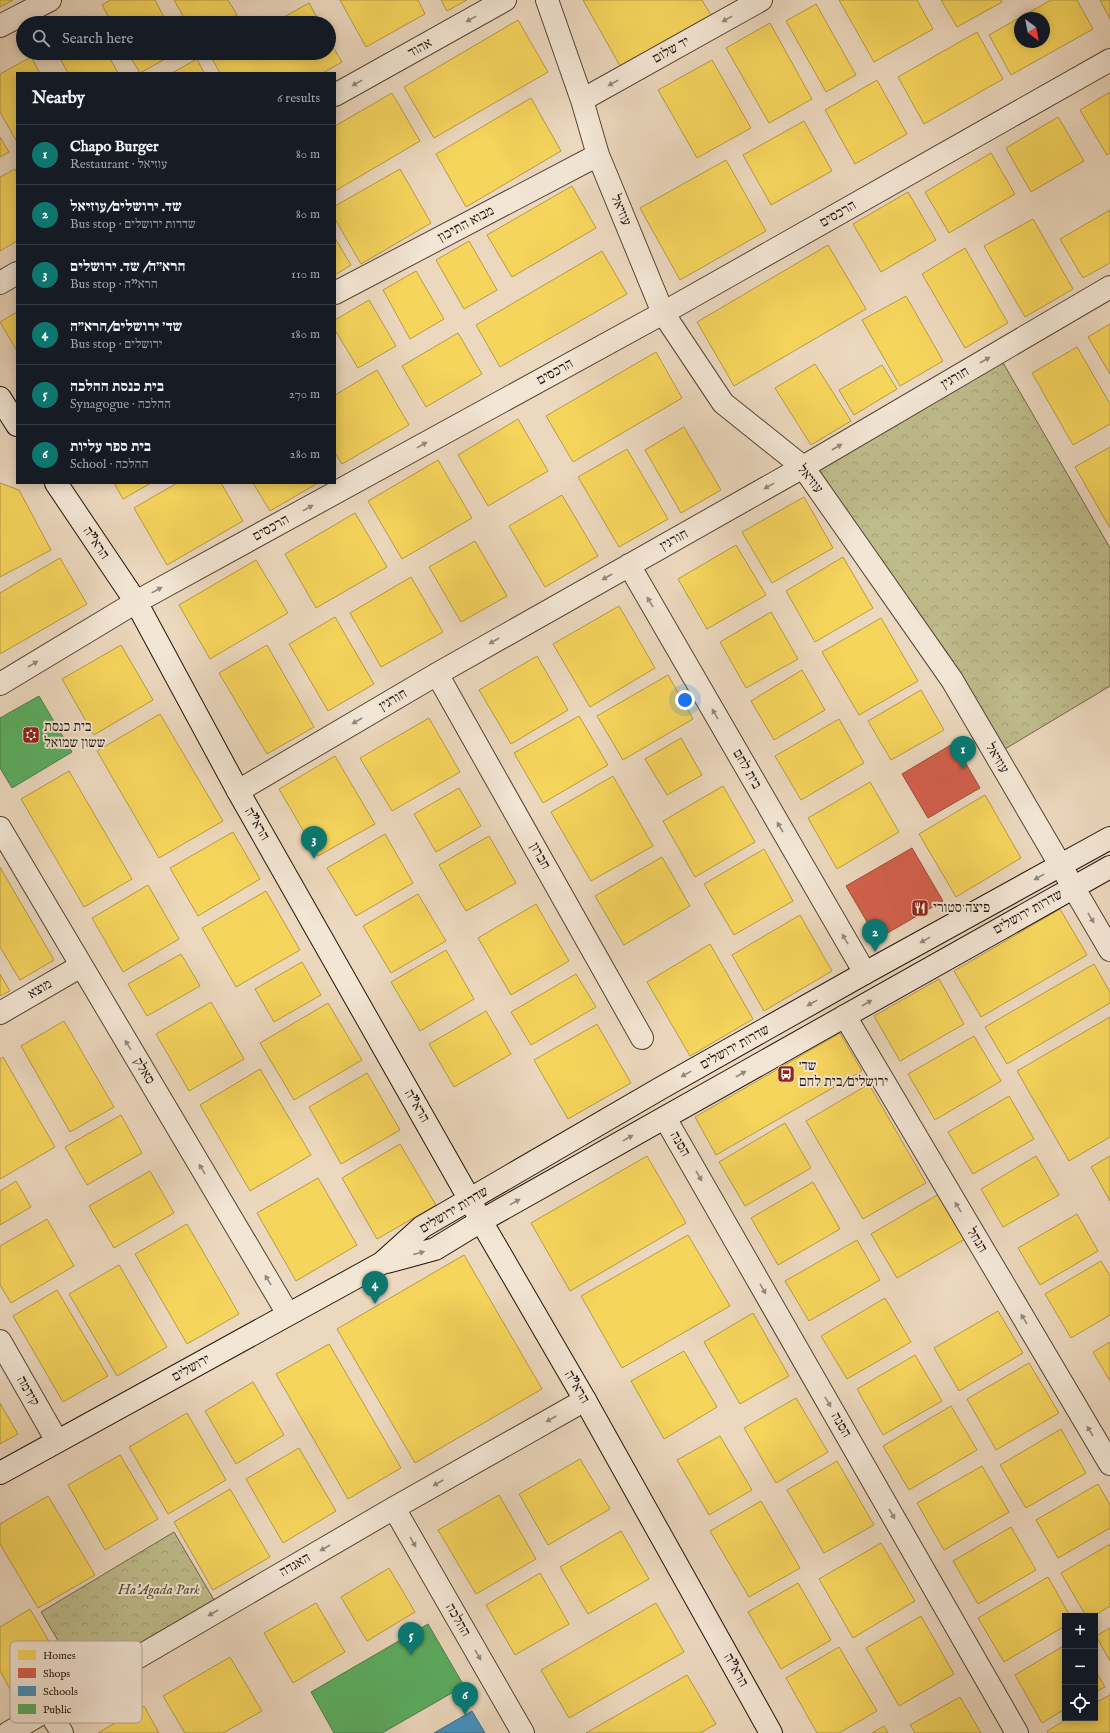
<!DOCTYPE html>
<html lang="en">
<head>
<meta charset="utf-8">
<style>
	:root { --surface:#171b24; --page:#242831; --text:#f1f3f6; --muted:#9ea1a6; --line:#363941; --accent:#0f766e }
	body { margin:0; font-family:"IM FELL English","Frank Ruhl Libre",serif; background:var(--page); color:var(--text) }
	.controls { position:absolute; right:12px; bottom:12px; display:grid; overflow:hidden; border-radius:0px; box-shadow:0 2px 10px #0003 }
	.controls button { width:36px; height:36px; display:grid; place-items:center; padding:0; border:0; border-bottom:1px solid var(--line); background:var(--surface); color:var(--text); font:20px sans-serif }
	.compass { position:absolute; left:1014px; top:12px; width:36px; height:36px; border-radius:50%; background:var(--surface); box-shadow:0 2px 10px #0003; rotate:148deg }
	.you { position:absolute; left:685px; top:700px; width:14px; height:14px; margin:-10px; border:3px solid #fff; border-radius:50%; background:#1a73e8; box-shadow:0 0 0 6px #1a73e833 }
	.badge { display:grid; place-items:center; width:26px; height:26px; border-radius:50%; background:var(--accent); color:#fff; font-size:13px; font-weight:700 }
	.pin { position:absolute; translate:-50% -33px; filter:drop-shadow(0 1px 2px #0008) }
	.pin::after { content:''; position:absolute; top:21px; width:14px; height:12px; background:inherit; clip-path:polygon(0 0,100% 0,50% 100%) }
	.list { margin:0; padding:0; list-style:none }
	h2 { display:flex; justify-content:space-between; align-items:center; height:52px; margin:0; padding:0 16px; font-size:17px }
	h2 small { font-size:13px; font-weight:400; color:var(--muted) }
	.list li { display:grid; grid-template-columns:26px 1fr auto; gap:12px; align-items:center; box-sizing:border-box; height:60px; padding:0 16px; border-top:1px solid var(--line) }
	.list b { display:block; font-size:15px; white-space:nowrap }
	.list p { margin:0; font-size:13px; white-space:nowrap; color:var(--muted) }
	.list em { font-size:13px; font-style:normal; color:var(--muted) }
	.icon { flex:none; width:22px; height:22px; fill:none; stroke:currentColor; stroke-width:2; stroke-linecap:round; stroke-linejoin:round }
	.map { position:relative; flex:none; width:1110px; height:1733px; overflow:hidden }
	.search { position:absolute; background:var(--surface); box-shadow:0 2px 10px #0003; left:16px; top:16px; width:320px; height:44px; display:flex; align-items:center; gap:10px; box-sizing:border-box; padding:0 14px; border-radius:22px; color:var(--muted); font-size:15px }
	.panel { position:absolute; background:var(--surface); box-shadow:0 2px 10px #0003; left:16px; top:72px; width:320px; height:412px; border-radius:0px }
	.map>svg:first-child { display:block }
</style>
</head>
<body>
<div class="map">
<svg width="1110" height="1733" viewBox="0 0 1110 1733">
	<defs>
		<pattern id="forest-crowns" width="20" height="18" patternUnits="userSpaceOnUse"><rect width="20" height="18" fill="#bfbc8c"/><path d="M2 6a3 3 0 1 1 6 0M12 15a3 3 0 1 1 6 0" fill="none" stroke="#a4a177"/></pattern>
	</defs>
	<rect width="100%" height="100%" fill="#ecd8be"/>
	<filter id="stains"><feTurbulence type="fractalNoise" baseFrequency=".005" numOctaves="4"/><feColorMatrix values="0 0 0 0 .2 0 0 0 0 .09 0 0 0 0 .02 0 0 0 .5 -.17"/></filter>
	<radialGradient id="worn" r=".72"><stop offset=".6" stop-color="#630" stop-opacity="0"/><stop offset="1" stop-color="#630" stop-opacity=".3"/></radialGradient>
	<path fill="url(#forest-crowns)" stroke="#70684a" d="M1002,361L1110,548V686L995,755L817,468Z
		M174,1532L217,1605L84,1684L41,1612Z"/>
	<path fill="#f6d55c" stroke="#b69b43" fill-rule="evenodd" d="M0,0H13L0,7Z
		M110,0H155L167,23H112L102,5Z
		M174,0H228L237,15L223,23H187Z
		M340,0H418L425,14L366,47Z
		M441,0H467L447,11Z
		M583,0H702L711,15L620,66Z
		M839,0H917L933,29L874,62Z
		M941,0H1001L1002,2L957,27Z
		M1051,0H1077L1093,29L1011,75L989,35ZM1020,18H1044V42H1020Z
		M1100,0H1110V19Z
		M309,3L320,23H273Z
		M816,4L856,75L826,92L786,21Z
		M87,16L90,23H75Z
		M518,20L548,72L434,138L404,87Z
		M770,23L812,99L769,123L726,48Z
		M977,32L1003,79L924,124L898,77Z
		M329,40L342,62L323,73H220L211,57L219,53H329Z
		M57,53H107L118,73H68Z
		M128,53H176L140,73Z
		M31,57L40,73H17V142L0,112V74Z
		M197,59L204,73H172Z
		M712,60L751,128L697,158L658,90Z
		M877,80L907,134L855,164L825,110Z
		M1110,92V153L1107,155L1080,110Z
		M392,93L420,141L335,191V126Z
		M531,98L561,151L466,207L436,154Z
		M1058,117L1084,161L1031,192L1006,148Z
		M804,121L832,171L771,205L743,155Z
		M0,137L9,152L0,157Z
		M991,153L1015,194L949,233L925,192Z
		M726,160L766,231L680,280L640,208Z
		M15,169L17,173V241L0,251V177Z
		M400,169L431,223L361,264L335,219V206Z
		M572,186L596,228L512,277L487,235Z
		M908,192L936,240L881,272L853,224Z
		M1110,210V263L1083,278L1060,239Z
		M1033,219L1073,289L1025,317L984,246Z
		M335,238L351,265L335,275Z
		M469,241L497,290L464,309L436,260Z
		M828,245L866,309L734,386L697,322Z
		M965,248L1008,323L965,348L922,274Z
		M602,251L627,294L500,367L476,325Z
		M416,271L444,319L410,339L383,290Z
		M906,296L943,361L900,386L862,320Z
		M369,300L396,346L358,368L335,330V320Z
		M17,312V351L0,322Z
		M1110,324V374L1088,337Z
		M458,333L482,374L426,407L402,366Z
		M1077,347L1110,404V424L1073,445L1032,373Z
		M656,352L682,398L573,462L546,416Z
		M815,364L851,421L811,445L775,388Z
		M882,365L897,389L854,415L839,390Z
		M377,370L409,425L342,464L335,453V395Z
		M518,419L548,471L488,506L458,455Z
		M684,427L721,490L681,513L645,450Z
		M1110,447V528L1075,467Z
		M627,449L668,519L619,547L578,477Z
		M438,460L472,518L402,559L368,501Z
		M0,483L19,490L51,550L0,577Z
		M114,483H151L123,499Z
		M177,483H221L243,521L167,565L134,508Z
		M253,483H318L270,511Z
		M562,495L598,556L545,587L509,526Z
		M804,497L833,548L772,583L742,532Z
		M355,513L387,567L316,608L285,554Z
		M475,541L507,596L461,622L429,567Z
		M736,545L766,595L707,629L678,579Z
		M843,557L873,608L815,642L786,591Z
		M60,558L87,604L0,654V593Z
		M256,560L288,613L210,659L179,605Z
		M411,577L443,632L381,667L350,613Z
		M619,606L655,668L590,707L553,644Z
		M771,612L798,659L746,688L720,642Z
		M335,617L374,684L328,711L289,644Z
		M881,618L918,681L859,715L822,652Z
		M121,645L153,700L94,735L62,679Z
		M267,645L314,727L267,754L219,673Z
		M537,656L568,710L511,744L479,690Z
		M802,670L825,710L774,740L751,701Z
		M668,675L693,719L623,760L597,716Z
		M921,690L944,730L891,760L868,721Z
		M160,714L223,821L159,858L97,751Z
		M579,716L608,765L543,803L514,753Z
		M429,718L460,772L392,811L360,758Z
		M839,719L864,763L801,800L775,756Z
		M681,738L702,775L667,795L645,759Z
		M335,756L375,824L318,856L279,789Z
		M69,771L132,879L84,907L21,799Z
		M613,776L653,846L591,881L551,812Z
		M870,782L899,832L837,869L808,818Z
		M723,786L755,842L695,877L663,821Z
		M459,788L481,826L436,852L414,814Z
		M985,795L1021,858L956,897L919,834Z
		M233,832L260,879L198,916L170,868Z
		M385,834L413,883L356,916L327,868Z
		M489,836L516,883L466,911L439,865Z
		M764,849L793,901L734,935L704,884Z
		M662,857L690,906L624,945L595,896Z
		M0,867L54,960L20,980L0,947Z
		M148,885L179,939L123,972L92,918Z
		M266,891L300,950L236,987L202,928Z
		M418,894L446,941L391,973L363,926Z
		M536,904L569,961L511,995L478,938Z
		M1060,909L1087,955L981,1017L954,971Z
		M800,915L832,971L764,1011L732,955Z
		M710,944L753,1019L690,1056L647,982Z
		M446,950L474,999L420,1031L391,982Z
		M181,954L200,986L147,1016L128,984Z
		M302,962L321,995L274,1022L255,989Z
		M1094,964L1110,992V1003L1007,1064L985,1027Z
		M0,974L10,991L0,996Z
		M576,974L596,1007L531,1045L511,1012Z
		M939,979L964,1024L900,1061L874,1016Z
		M211,1002L244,1059L189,1091L156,1034Z
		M328,1003L362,1060L294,1100L260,1043Z
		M486,1011L511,1054L454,1087L429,1044Z
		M1110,1017V1137L1069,1161L1017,1071Z
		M64,1021L114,1107L70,1132L21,1046Z
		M597,1024L631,1083L568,1119L534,1060Z
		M840,1033L862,1071L716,1155L695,1117Z
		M974,1036L1001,1081L935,1120L908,1074Z
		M3,1057L55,1147L0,1179V1059Z
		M260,1069L311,1155L250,1191L200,1105Z
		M367,1073L400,1130L341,1164L309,1107Z
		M869,1084L926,1183L863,1219L806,1121Z
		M1009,1096L1034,1139L973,1174L948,1132Z
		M121,1115L142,1153L87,1185L65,1147Z
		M785,1123L811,1168L745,1206L719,1162Z
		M400,1144L436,1205L377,1239L342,1178Z
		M647,1156L686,1223L570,1291L531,1223Z
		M1036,1156L1059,1195L1003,1227L981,1189Z
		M1110,1156V1201L1091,1167Z
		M150,1171L174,1213L114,1248L89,1206Z
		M318,1178L357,1245L296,1281L257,1213Z
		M16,1181L31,1207L0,1225V1191Z
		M813,1182L840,1229L778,1265L751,1218Z
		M939,1194L965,1239L897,1278L871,1234Z
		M1077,1214L1098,1251L1040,1285L1018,1248Z
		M47,1219L74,1266L11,1303L0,1285V1246Z
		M187,1224L239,1314L187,1344L135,1254Z
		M688,1235L730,1306L622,1368L581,1296Z
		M857,1240L880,1280L809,1321L785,1281Z
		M464,1255L542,1389L415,1463L337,1329Z
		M1101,1261L1110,1276V1315L1071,1338L1045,1294Z
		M119,1265L167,1347L117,1376L69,1294Z
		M57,1290L108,1376L63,1402L13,1316Z
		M885,1298L911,1342L847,1379L821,1336Z
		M998,1311L1023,1353L959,1391L934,1348Z
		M753,1313L789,1376L740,1404L704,1342Z
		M1110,1342V1381L1093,1352Z
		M329,1344L401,1468L348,1499L276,1374Z
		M684,1351L717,1407L664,1439L631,1381Z
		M915,1355L942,1401L883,1435L857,1389Z
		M1029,1363L1059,1413L996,1450L967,1399Z
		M253,1382L284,1435L236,1464L205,1411Z
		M796,1398L828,1452L776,1483L744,1428Z
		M0,1403L18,1434L0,1444Z
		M951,1406L977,1450L909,1490L883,1446Z
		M187,1413L226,1480L168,1514L129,1447Z
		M1061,1429L1086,1473L1026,1508L1000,1465Z
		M720,1436L752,1490L709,1515L677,1460Z
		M299,1448L336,1511L283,1543L246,1479Z
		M120,1455L158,1519L105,1550L68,1485Z
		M580,1459L610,1509L548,1545L519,1494Z
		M837,1461L874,1525L824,1553L787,1490Z
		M982,1466L1009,1512L944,1550L917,1503Z
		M1098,1484L1110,1505V1528L1058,1558L1036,1520Z
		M230,1489L270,1557L213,1590L174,1522Z
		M499,1495L536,1559L476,1594L438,1530Z
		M48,1496L95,1575L38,1608L0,1544V1524Z
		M761,1501L800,1568L749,1597L710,1531Z
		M1011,1527L1036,1570L978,1604L953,1561Z
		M621,1531L649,1579L588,1614L560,1567Z
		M881,1543L915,1601L853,1638L819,1579Z
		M1110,1544V1606L1094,1616H1086L1061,1573Z
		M389,1568L415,1612L367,1641L341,1597Z
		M540,1573L569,1624L515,1655L486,1605Z
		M1048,1577L1070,1616H1065V1626L1004,1662L978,1618Z
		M798,1583L831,1640L781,1669L748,1612Z
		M316,1603L345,1652L293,1683L264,1633Z
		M656,1603L684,1652L569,1718L541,1670Z
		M30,1609L65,1669L15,1698L0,1671V1627Z
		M921,1616L954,1674L899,1706L866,1648Z
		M1110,1628V1661L1096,1636Z
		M1065,1645V1709L1042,1723L1015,1675Z
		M839,1647L877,1711L839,1733H817L786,1678Z
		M230,1657L262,1711L223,1733H185L163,1696Z
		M1095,1670L1105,1687L1095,1692Z
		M687,1675L716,1724L700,1733H586Z
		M1110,1695V1733H1048L1047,1731L1069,1718H1095V1703Z
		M960,1697L981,1733H915L910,1725Z
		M144,1706L159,1733H98Z
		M884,1726L888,1733H872Z"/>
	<path fill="#d6604d" stroke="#a04939" d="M954,743L980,788L928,818L902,774Z
		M912,848L943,901L877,939L846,886Z"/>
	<path fill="#4393c3" stroke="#396d8b" d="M472,1711L485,1733H434Z"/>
	<path fill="#5aae61" stroke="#498047" d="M39,696L72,752L12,788L0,768V718Z
		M428,1624L464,1686L382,1733H334L311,1692Z"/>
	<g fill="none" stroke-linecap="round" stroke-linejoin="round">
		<defs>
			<path id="street" d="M547,0L582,100L598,155L663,313L723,403L803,467L952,680L1110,950
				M0,26L50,0
				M335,95L505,0
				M582,100L761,0
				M0,283L17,273
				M335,293L598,155
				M629,565L865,973
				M437,674L642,1038
				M0,684L136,602L663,313L1110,60
				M238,791L437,674L803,467L1110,287
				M0,828L288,1314
				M0,1013L81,966
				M845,1016L1110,1464
				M665,1118L1017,1733
				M0,1341L57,1441
				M394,1508L523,1733
				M48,1709L62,1733
				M8,1733L394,1508L585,1400"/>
			<path id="secondary" d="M0,398L17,425
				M56,483L136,602L238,791L470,1200L481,1221L585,1400L771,1733
				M387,1262L435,1249L481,1221L1110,867
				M0,1473L382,1263L422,1227L661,1088L865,973L1110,838"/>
		</defs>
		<use href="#street" stroke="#544536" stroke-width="24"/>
		<use href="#secondary" stroke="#221409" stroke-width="24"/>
		<use href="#street" stroke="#f3e6d5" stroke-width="22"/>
		<use href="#secondary" stroke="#f3e6d5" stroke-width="22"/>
	</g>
	<defs><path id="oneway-solid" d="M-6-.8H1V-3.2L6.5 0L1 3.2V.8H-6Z"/></defs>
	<g fill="#958879">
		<use href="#oneway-solid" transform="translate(471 19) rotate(151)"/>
		<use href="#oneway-solid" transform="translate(727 19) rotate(151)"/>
		<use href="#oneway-solid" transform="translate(357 83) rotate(151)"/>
		<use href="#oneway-solid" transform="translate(613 83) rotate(151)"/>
		<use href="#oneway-solid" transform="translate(985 360) rotate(-30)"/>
		<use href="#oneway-solid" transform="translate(422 445) rotate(-29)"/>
		<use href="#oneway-solid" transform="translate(837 447) rotate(-30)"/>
		<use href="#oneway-solid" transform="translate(769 486) rotate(151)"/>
		<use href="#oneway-solid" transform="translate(308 508) rotate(-29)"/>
		<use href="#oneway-solid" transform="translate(607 577) rotate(150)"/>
		<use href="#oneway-solid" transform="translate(157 590) rotate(-29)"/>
		<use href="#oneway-solid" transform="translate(650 602) rotate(-120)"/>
		<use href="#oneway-solid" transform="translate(494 641) rotate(150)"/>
		<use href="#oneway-solid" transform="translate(33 664) rotate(-31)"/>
		<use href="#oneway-solid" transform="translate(715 714) rotate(-120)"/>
		<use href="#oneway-solid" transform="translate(357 721) rotate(150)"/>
		<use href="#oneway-solid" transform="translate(780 827) rotate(-120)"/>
		<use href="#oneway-solid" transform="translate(1039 877) rotate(151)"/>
		<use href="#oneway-solid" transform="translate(1091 918) rotate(59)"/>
		<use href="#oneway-solid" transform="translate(845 939) rotate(-120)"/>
		<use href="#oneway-solid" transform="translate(925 940) rotate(151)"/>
		<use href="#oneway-solid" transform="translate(812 1003) rotate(151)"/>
		<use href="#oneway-solid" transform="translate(867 1003) rotate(-30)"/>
		<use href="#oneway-solid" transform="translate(128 1045) rotate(-121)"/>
		<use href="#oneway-solid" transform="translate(686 1074) rotate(151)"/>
		<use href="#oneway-solid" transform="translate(741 1074) rotate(-30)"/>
		<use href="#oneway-solid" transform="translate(628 1138) rotate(-29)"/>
		<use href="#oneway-solid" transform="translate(202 1169) rotate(-121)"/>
		<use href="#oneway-solid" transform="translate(699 1176) rotate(60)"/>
		<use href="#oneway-solid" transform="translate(515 1202) rotate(-29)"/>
		<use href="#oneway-solid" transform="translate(958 1207) rotate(-121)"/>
		<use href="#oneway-solid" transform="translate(419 1253) rotate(-15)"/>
		<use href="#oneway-solid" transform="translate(268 1280) rotate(-121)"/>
		<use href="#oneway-solid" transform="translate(763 1289) rotate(60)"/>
		<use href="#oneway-solid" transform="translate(1024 1319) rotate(-121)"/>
		<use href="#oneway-solid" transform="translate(828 1402) rotate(60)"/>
		<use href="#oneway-solid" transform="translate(551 1419) rotate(150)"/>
		<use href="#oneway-solid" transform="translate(1090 1431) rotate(-121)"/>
		<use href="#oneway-solid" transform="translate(438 1483) rotate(150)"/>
		<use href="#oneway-solid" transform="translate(892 1514) rotate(60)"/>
		<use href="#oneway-solid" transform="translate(413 1542) rotate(60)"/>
		<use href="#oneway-solid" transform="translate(325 1548) rotate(150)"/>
		<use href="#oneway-solid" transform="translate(213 1613) rotate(150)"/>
		<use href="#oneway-solid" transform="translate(478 1655) rotate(60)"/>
	</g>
	<defs>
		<symbol id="synagogue-square" viewBox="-11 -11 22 22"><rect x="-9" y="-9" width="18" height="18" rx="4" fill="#8f2418" stroke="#f3e6d5"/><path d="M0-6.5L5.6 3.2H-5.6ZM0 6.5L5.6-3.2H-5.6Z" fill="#fff"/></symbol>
		<symbol id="restaurant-square" viewBox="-11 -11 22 22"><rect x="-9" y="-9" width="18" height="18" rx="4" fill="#8f2418" stroke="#f3e6d5"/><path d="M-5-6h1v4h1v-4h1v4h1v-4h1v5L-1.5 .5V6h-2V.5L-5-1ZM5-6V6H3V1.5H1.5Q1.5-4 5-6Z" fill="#fff"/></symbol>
		<symbol id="bus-square" viewBox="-11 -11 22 22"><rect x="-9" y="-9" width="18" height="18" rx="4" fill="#8f2418" stroke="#f3e6d5"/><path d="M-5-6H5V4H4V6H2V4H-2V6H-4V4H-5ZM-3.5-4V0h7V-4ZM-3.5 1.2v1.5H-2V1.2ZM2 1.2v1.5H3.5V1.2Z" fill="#fff"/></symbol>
	</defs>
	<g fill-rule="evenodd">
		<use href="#synagogue-square" x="21" y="725" width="20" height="20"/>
		<use href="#restaurant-square" x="910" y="898" width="20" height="20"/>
		<use href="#bus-square" x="776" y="1064" width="20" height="20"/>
	</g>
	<g text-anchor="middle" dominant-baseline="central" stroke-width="4" stroke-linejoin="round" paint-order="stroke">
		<g font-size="14" fill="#221409" stroke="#f3e6d5">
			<text transform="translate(420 48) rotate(-29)">אהוד</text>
			<text transform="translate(671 50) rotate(-29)">יד שלום</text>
			<text transform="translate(621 210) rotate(68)">עוזיאל</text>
			<text transform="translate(838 214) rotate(-30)">הרכסים</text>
			<text transform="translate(466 224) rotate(-28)">מבוא התיכון</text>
			<text transform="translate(555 372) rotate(-29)">הרכסים</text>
			<text transform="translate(955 378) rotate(-30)">חורגין</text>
			<text transform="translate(810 479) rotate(52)">עוזיאל</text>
			<text transform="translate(271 528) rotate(-29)">הרכסים</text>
			<text transform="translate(674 540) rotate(-29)">חורגין</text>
			<text transform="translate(96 543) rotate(56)">הרא"ה</text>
			<text transform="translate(393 700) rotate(-30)">חורגין</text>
			<text transform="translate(997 758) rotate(60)">עוזיאל</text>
			<text transform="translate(747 769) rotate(60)">בית לחם</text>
			<text transform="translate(257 824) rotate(60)">הרא"ה</text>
			<text transform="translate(540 856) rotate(61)">חברון</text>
			<text transform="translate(1028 912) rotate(-29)">שדרות ירושלים</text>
			<text transform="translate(40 989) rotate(-30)">מוצא</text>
			<text transform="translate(735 1047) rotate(-29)">שדרות ירושלים</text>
			<text transform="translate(144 1071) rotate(59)">סאלק</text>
			<text transform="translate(417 1106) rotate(60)">הרא"ה</text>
			<text transform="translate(680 1144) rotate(60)">הסנה</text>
			<text transform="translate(454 1210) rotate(-31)">שדרות ירושלים</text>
			<text transform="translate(977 1240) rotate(59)">הנחל</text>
			<text transform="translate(191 1368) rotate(-29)">ירושלים</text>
			<text transform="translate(577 1387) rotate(60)">הרא"ה</text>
			<text transform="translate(28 1391) rotate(61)">קידמה</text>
			<text transform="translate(841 1425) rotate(60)">הסנה</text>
			<text transform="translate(295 1565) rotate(-30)">האגדה</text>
			<text transform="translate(458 1620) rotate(60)">ההלכה</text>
			<text transform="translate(736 1670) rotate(61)">הרא"ה</text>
		</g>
		<g font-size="14" fill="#221409" stroke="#f3e6d5" text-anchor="start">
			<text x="44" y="727">בית כנסת<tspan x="44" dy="16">ששון שמואל</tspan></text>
			<text x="933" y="908">פיצה סטורי</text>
			<text x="799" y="1066">שד׳<tspan x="799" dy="16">ירושלים/בית לחם</tspan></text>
		</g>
		<g font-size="14" font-style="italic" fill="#594f37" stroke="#f3e6d5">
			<text x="159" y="1590">Ha'Agada Park</text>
		</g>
	</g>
	<rect x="10" y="1641" width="132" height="82" rx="6" fill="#f3e6d5" stroke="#b4a798" stroke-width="1"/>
	<rect x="18" y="1650" width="18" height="10" fill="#f6d55c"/>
	<rect x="18" y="1668" width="18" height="10" fill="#d6604d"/>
	<rect x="18" y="1686" width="18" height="10" fill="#4393c3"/>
	<rect x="18" y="1704" width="18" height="10" fill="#5aae61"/>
	<g font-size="11" fill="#221409">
		<text x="43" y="1659">Homes</text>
		<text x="43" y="1677">Shops</text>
		<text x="43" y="1695">Schools</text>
		<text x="43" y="1713">Public</text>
	</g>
	<rect width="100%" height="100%" filter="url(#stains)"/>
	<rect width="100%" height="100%" fill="url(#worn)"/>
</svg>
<div class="controls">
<button>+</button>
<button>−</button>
<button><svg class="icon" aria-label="locate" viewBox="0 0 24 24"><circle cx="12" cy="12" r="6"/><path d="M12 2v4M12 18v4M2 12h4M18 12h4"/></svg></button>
</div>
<svg class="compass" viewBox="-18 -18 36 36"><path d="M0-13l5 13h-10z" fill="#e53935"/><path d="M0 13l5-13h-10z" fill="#9ea1a6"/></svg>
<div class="you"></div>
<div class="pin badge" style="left:963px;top:769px">1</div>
<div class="pin badge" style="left:875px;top:952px">2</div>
<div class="pin badge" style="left:314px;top:859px">3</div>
<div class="pin badge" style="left:375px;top:1304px">4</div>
<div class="pin badge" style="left:411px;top:1655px">5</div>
<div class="pin badge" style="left:465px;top:1715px">6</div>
<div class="search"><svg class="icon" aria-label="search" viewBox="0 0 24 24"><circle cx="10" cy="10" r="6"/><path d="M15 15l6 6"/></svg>Search here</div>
<section class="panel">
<h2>Nearby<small>6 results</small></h2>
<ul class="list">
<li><span class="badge">1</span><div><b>Chapo Burger</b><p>Restaurant · עוזיאל</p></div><em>80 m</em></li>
<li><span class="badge">2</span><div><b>שד. ירושלים/עוזיאל</b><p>Bus stop · שדרות ירושלים</p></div><em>80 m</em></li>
<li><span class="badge">3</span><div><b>הרא״ה/ שד. ירושלים</b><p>Bus stop · הרא&quot;ה</p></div><em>110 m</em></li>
<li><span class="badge">4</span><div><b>שד׳ ירושלים/הרא״ה</b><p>Bus stop · ירושלים</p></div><em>180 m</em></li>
<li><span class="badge">5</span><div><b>בית כנסת ההלכה</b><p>Synagogue · ההלכה</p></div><em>270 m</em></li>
<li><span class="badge">6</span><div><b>בית ספר עליות</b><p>School · ההלכה</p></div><em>280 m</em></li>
</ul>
</section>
</div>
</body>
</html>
